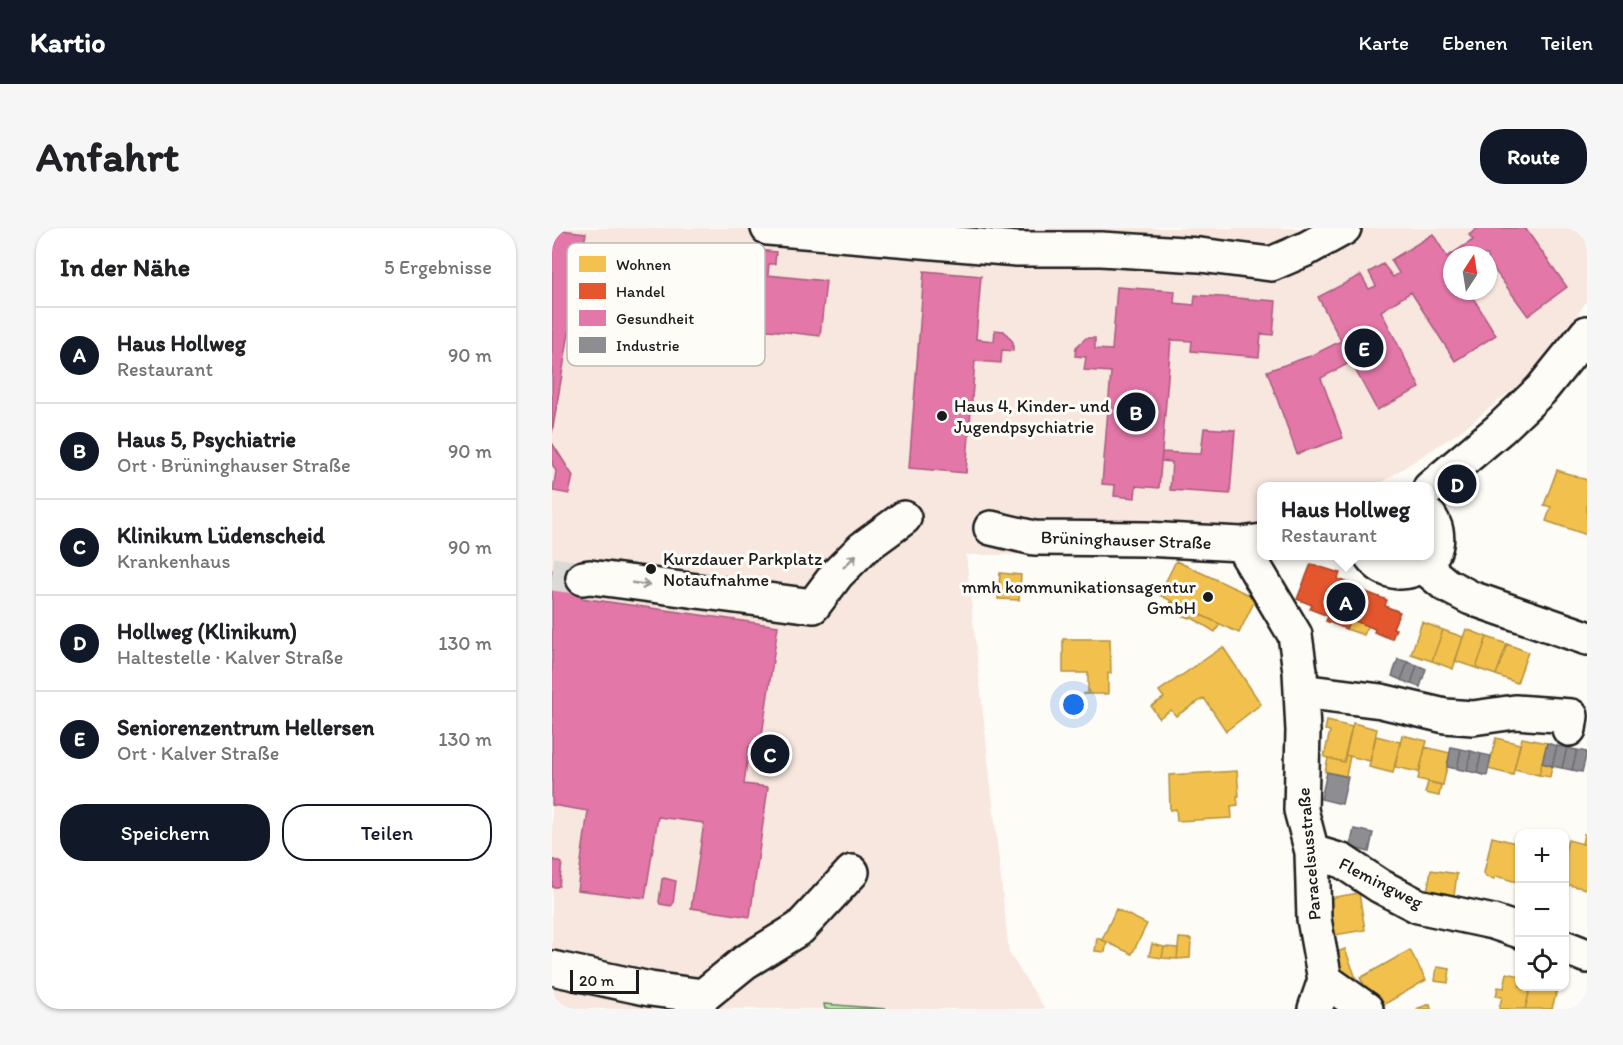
<!DOCTYPE html>
<html lang="de">
<head>
<meta charset="utf-8">
<style>
	:root { --surface:#fff; --page:#f6f6f6; --text:#202124; --muted:#757577; --line:#e0e0e0; --accent:#111827 }
	body { margin:0; font-family:Itim,sans-serif; background:var(--page); color:var(--text) }
	.controls { position:absolute; right:18px; bottom:18px; display:grid; overflow:hidden; border-radius:12px; box-shadow:0 2px 4px #0004 }
	.controls button { width:54px; height:54px; display:grid; place-items:center; padding:0; border:0; border-bottom:2px solid var(--line); background:var(--surface); color:var(--text); font:30px sans-serif }
	.compass { position:absolute; left:891px; top:18px; width:54px; height:54px; border-radius:50%; background:var(--surface); box-shadow:0 2px 4px #0004; rotate:12deg }
	.scale { position:absolute; left:18px; bottom:15px; width:69px; box-sizing:border-box; padding-left:6px; border:3px solid #1c1c1c; border-top:0; font-size:16px; line-height:21px; white-space:nowrap; color:#1c1c1c; -webkit-text-stroke:4px #fdfcf7; paint-order:stroke }
	.you { position:absolute; left:522px; top:477px; width:21px; height:21px; margin:-15px; border:4px solid #fff; border-radius:50%; background:#1a73e8; box-shadow:0 0 0 9px #1a73e833 }
	.badge { display:grid; place-items:center; width:39px; height:39px; border-radius:50%; background:var(--accent); color:#fff; font-size:20px; font-weight:700 }
	.pin { position:absolute; translate:-50% -50%; border:3px solid #fff; box-shadow:0 2px 6px #0006 }
	.popup { position:absolute; left:705px; top:254px; width:177px; height:78px; box-sizing:border-box; display:grid; place-content:center; border-radius:12px; background:var(--surface); filter:drop-shadow(0 2px 4px #0005); font-size:20px; white-space:nowrap; color:var(--muted) }
	.popup b { font-size:22px; color:var(--text) }
	.popup::after { content:''; position:absolute; left:50%; top:100%; margin-left:-12px; border:12px solid transparent; border-top-color:var(--surface) }
	.list { margin:0; padding:0; list-style:none }
	h2 { display:flex; justify-content:space-between; align-items:center; height:78px; margin:0; padding:0 24px; font-size:26px }
	h2 small { font-size:20px; font-weight:400; color:var(--muted) }
	.list li { display:grid; grid-template-columns:39px 1fr auto; gap:18px; align-items:center; box-sizing:border-box; height:96px; padding:0 24px; border-top:2px solid var(--line) }
	.list b { display:block; font-size:22px; white-space:nowrap }
	.list p { margin:0; font-size:20px; white-space:nowrap; color:var(--muted) }
	.list em { font-size:20px; font-style:normal; color:var(--muted) }
	.actions { display:flex; gap:12px; padding:18px 24px }
	.actions a { flex:1; padding:14px 0; border:2px solid var(--accent); border-radius:24px; text-align:center; font-size:21px; color:var(--accent) }
	.actions .main { background:var(--accent); color:#fff }
	.icon { flex:none; width:33px; height:33px; fill:none; stroke:currentColor; stroke-width:2; stroke-linecap:round; stroke-linejoin:round }
	.map { position:relative; flex:none; width:1035px; height:781px; overflow:hidden; border-radius:24px }
	header { display:flex; align-items:center; gap:36px; box-sizing:border-box; height:84px; padding:0 30px; background:var(--accent); color:#fff }
	header strong { font-size:28px }
	nav { display:flex; gap:33px; margin-inline-start:auto; font-size:21px }
	.intro { display:flex; align-items:center; justify-content:space-between; box-sizing:border-box; height:144px; padding:0 36px }
	h1 { margin:0; font-size:42px }
	.button { padding:15px 27px; border-radius:24px; background:var(--accent); color:#fff; font-size:21px; font-weight:700 }
	main { display:flex; gap:36px; padding:0 36px }
	aside { flex:1; background:var(--surface); border-radius:24px; box-shadow:0 2px 4px #0004 }
	.map>svg:first-child { display:block }
</style>
</head>
<body>
<header>
<strong>Kartio</strong>
<nav><a>Karte</a><a>Ebenen</a><a>Teilen</a></nav>
</header>
<div class="intro"><h1>Anfahrt</h1><a class="button">Route</a></div>
<main>
<aside>
<h2>In der Nähe<small>5 Ergebnisse</small></h2>
<ul class="list">
<li><span class="badge">A</span><div><b>Haus Hollweg</b><p>Restaurant</p></div><em>90 m</em></li>
<li><span class="badge">B</span><div><b>Haus 5, Psychiatrie</b><p>Ort · Brüninghauser Straße</p></div><em>90 m</em></li>
<li><span class="badge">C</span><div><b>Klinikum Lüdenscheid</b><p>Krankenhaus</p></div><em>90 m</em></li>
<li><span class="badge">D</span><div><b>Hollweg (Klinikum)</b><p>Haltestelle · Kalver Straße</p></div><em>130 m</em></li>
<li><span class="badge">E</span><div><b>Seniorenzentrum Hellersen</b><p>Ort · Kalver Straße</p></div><em>130 m</em></li>
</ul>
<div class="actions"><a class="main">Speichern</a><a>Teilen</a></div>
</aside>
<div class="map">
<svg width="1035" height="781" viewBox="0 0 1035 781">
	<rect width="100%" height="100%" fill="#fdfcf7"/>
	<filter id="ink" filterUnits="userSpaceOnUse"><feTurbulence type="fractalNoise" baseFrequency=".0167" numOctaves="2"/><feDisplacementMap in="SourceGraphic" scale="12" xChannelSelector="R" yChannelSelector="G"/><feConvolveMatrix kernelMatrix="1 2 1 2 8 2 1 2 1" color-interpolation-filters="sRGB"/></filter>
	<g filter="url(#ink)">
		<path fill="#f8e7de" fill-rule="evenodd" d="M0,0H1035V72L1019,97L971,153L909,203L824,258H710V298L575,299L512,327H414L457,725L493,781H0ZM900,27H936V63H900Z"/>
		<path fill="#b7e9a8" stroke="#6a8262" stroke-width="1.5" d="M272,776L335,781H273Z"/>
		<path fill="#f2c14e" stroke="#b2903f" stroke-width="1.5" d="M1005,242L1035,252V307L994,293L999,279L992,277Z
			M624,333L704,370L687,405L607,367Z
			M448,345L469,347L467,372L446,371Z
			M619,373L668,396L663,404L642,391L618,384Z
			M798,391L816,398L812,407L794,401Z
			M870,394L891,402L880,433L859,426Z
			M914,401L935,409L924,440L903,433Z
			M891,402L911,409L901,441L880,433Z
			M935,409L955,416L944,447L924,440Z
			M511,411H558L559,445H556V466H531L536,465V445H511Z
			M955,416L976,424L965,455L944,447Z
			M671,419L709,476L674,503L652,470L624,488L619,482L607,490L599,478L612,470L607,463Z
			M775,493L800,499L792,534L772,529L778,503L773,502Z
			M801,495L825,501L818,533L793,527Z
			M850,507L875,513L867,544L843,539Z
			M824,508L848,514L841,545L817,539Z
			M944,510L968,516L961,547L936,541Z
			M970,510L995,515L987,547L962,541Z
			M873,519L898,525L891,557L866,551Z
			M793,527L798,528L794,548L773,544L776,530L792,534Z
			M990,535L1000,538L998,549L987,547Z
			M685,543L687,568H685L686,577L679,578L680,590L625,593L624,581L618,582L617,547Z
			M876,554L889,557L887,568L873,565Z
			M1032,606L1035,607V617L1030,616Z
			M940,609L968,616V655L944,648L942,651L934,649L932,645Z
			M1016,612L1035,617V661L1012,656V627Z
			M879,642L905,646L902,668L875,664Z
			M807,665L813,702L777,708L770,671Z
			M564,681L595,696L580,726L550,712Z
			M545,710L555,714L553,724L543,723Z
			M627,710L639,711L638,730L625,731Z
			M600,716L612,719L610,730L597,728Z
			M612,719L626,720L625,731L610,730Z
			M793,721L804,750L791,755L780,726Z
			M858,722L874,752L826,780L808,750Z
			M885,739L898,741L896,755L883,753Z
			M955,745L968,748V758H979L973,781H947L950,769L944,768L946,759L952,760Z
			M979,758H1006L1000,781H973Z
			M878,776L879,781H864Z"/>
		<path fill="#e4572e" stroke="#a84529" stroke-width="1.5" d="M759,336L788,345L786,351L797,355L796,357L835,372L833,378L848,384L841,400L844,401L840,411L822,404L823,401L798,391L794,401L774,393L776,388L758,381L760,377L745,371Z"/>
		<path fill="#e377a8" stroke="#a75c7e" stroke-width="1.5" d="M926,0H973L1015,59L976,88L936,33V27H900V63H917L944,107L903,133L859,64L829,83L868,160L825,182L799,134L769,150L791,210L745,226L715,143L761,127L789,113L766,69L809,47L817,61L824,58L817,44L831,36L841,49L847,45L839,32L881,6L895,29L921,12L917,7Z
			M0,1L34,5L0,205Z
			M197,21L224,24L223,36H217L216,47L274,53L268,108L119,91L125,36L205,45L206,34L196,33Z
			M372,43L429,48L424,111L442,113L443,102L452,103L461,114V123L450,122L449,135L423,133L414,245L357,240Z
			M565,59L623,63L622,75L642,77L643,67L724,73L721,107L709,106L707,129L639,123L640,113L619,112L607,260L584,258L583,270L562,268L563,257L550,256L559,144L532,142L534,129L523,128L524,119L534,110H543V121L560,122Z
			M78,89L100,91L98,106L77,104Z
			M100,91L109,92L107,111L98,110Z
			M652,200L683,202L678,266L618,262L620,234L609,233L610,224L649,226Z
			M0,215L21,248L17,266L1,263L4,243L0,236Z
			M32,341L29,370L226,398L208,521L197,519L192,556L216,559L198,689L139,680L152,595L106,589L93,670L25,662L36,583L0,577V342L23,345Z
			M0,631L10,635L7,658L5,659H0Z
			M112,650L124,653L121,676L119,678L108,676L107,674L110,651Z"/>
		<path fill="#8d8d92" stroke="#6b6b6f" stroke-width="1.5" d="M846,431L856,434L849,452L840,448Z
			M856,434L865,437L859,456L849,452Z
			M865,437L874,441L868,459L859,456Z
			M995,515L1005,518L1000,538L990,535Z
			M1005,518L1015,520L1010,540L1000,538Z
			M899,519L909,521L905,541L895,539Z
			M1015,520L1025,522L1020,542L1010,540Z
			M909,521L919,523L915,543L905,541Z
			M1025,522L1035,524L1030,544L1020,542Z
			M919,523L929,526L925,545L915,543Z
			M929,526L939,528L935,548L925,545Z
			M775,544L796,549L790,576L769,571Z
			M802,601L821,605L817,624L798,619Z"/>
		<g fill="none" stroke-linecap="round" stroke-linejoin="round">
			<path stroke="#dbdad6" stroke-width="33" stroke-dasharray="33 16" stroke-linecap="butt" d="M0,346L31,350"/>
			<defs>
				<path id="minor" d="M216,0L465,21H549L648,27L719,36L754,21L792,0
					M878,260L948,201L989,162L1035,105
					M439,300L482,310L593,311L689,316L710,313
					M689,316L743,407L748,443L751,503L749,582L760,624L762,691L773,752L763,781
					M819,328C848,366 904,329 878,289
					M871,338L894,357L919,370L1035,410
					M31,350L38,349L261,378L285,346L311,320L352,290
					M749,463L829,473L893,488L921,490L963,484L1019,488L1017,501
					M760,624L790,633L828,658L866,678L941,694L968,703
					M1012,719L1035,728
					M0,740L98,761L151,768L193,734L248,700L300,644
					M773,752L814,781"/>
			</defs>
			<use href="#minor" stroke="#1c1c1c" stroke-width="38"/>
			<use href="#minor" stroke="#fdfcf7" stroke-width="33"/>
		</g>
		<defs><path id="oneway-shaft" d="M-6 0H5M1.5-3L5.5 0L1.5 3" fill="none" stroke-width="1.6" stroke-linecap="round" stroke-linejoin="round" transform="scale(1.5)"/></defs>
		<g stroke="#989794">
			<use href="#oneway-shaft" transform="translate(298 333) rotate(-45)"/>
			<use href="#oneway-shaft" transform="translate(89 356) rotate(8)"/>
		</g>
	</g>
	<g fill="#1c1c1c" stroke="#fdfcf7" stroke-width="2">
		<circle cx="390" cy="188" r="6"/>
		<circle cx="99" cy="341" r="6"/>
		<circle cx="656" cy="369" r="6"/>
	</g>
	<g text-anchor="middle" dominant-baseline="central" stroke-width="6" stroke-linejoin="round" paint-order="stroke">
		<g font-size="18" fill="#1c1c1c" stroke="#fdfcf7" text-anchor="start">
			<text x="402" y="178">Haus 4, Kinder- und<tspan x="402" dy="21">Jugendpsychiatrie</tspan></text>
			<text x="111" y="331">Kurzdauer Parkplatz<tspan x="111" dy="21">Notaufnahme</tspan></text>
			<text x="644" y="359" text-anchor="end">mmh kommunikationsagentur<tspan x="644" dy="21">GmbH</tspan></text>
		</g>
		<g font-size="18" fill="#1c1c1c" stroke="#fdfcf7">
			<text transform="translate(574 312) rotate(2)">Brüninghauser Straße</text>
			<text transform="translate(757 626) rotate(-95)">Paracelsusstraße</text>
			<text transform="translate(829 655) rotate(27)">Flemingweg</text>
		</g>
	</g>
	<rect x="15" y="15" width="198" height="123" rx="9" fill="#fdfcf7" stroke="#bab9b5" stroke-width="1.5"/>
	<rect x="27" y="28" width="27" height="16" fill="#f2c14e"/>
	<rect x="27" y="55" width="27" height="16" fill="#e4572e"/>
	<rect x="27" y="82" width="27" height="16" fill="#e377a8"/>
	<rect x="27" y="109" width="27" height="16" fill="#8d8d92"/>
	<g font-size="16" fill="#1c1c1c">
		<text x="64" y="42">Wohnen</text>
		<text x="64" y="69">Handel</text>
		<text x="64" y="96">Gesundheit</text>
		<text x="64" y="123">Industrie</text>
	</g>
</svg>
<div class="controls">
<button>+</button>
<button>−</button>
<button><svg class="icon" aria-label="locate" viewBox="0 0 24 24"><circle cx="12" cy="12" r="6"/><path d="M12 2v4M12 18v4M2 12h4M18 12h4"/></svg></button>
</div>
<svg class="compass" viewBox="-18 -18 36 36"><path d="M0-13l5 13h-10z" fill="#e53935"/><path d="M0 13l5-13h-10z" fill="#757577"/></svg>
<div class="scale">20 m</div>
<div class="you"></div>
<div class="pin badge" style="left:794px;top:374px">A</div>
<div class="popup"><b>Haus Hollweg</b>Restaurant</div>
<div class="pin badge" style="left:584px;top:184px">B</div>
<div class="pin badge" style="left:218px;top:526px">C</div>
<div class="pin badge" style="left:905px;top:256px">D</div>
<div class="pin badge" style="left:812px;top:120px">E</div>
</div>
</main>
</body>
</html>
